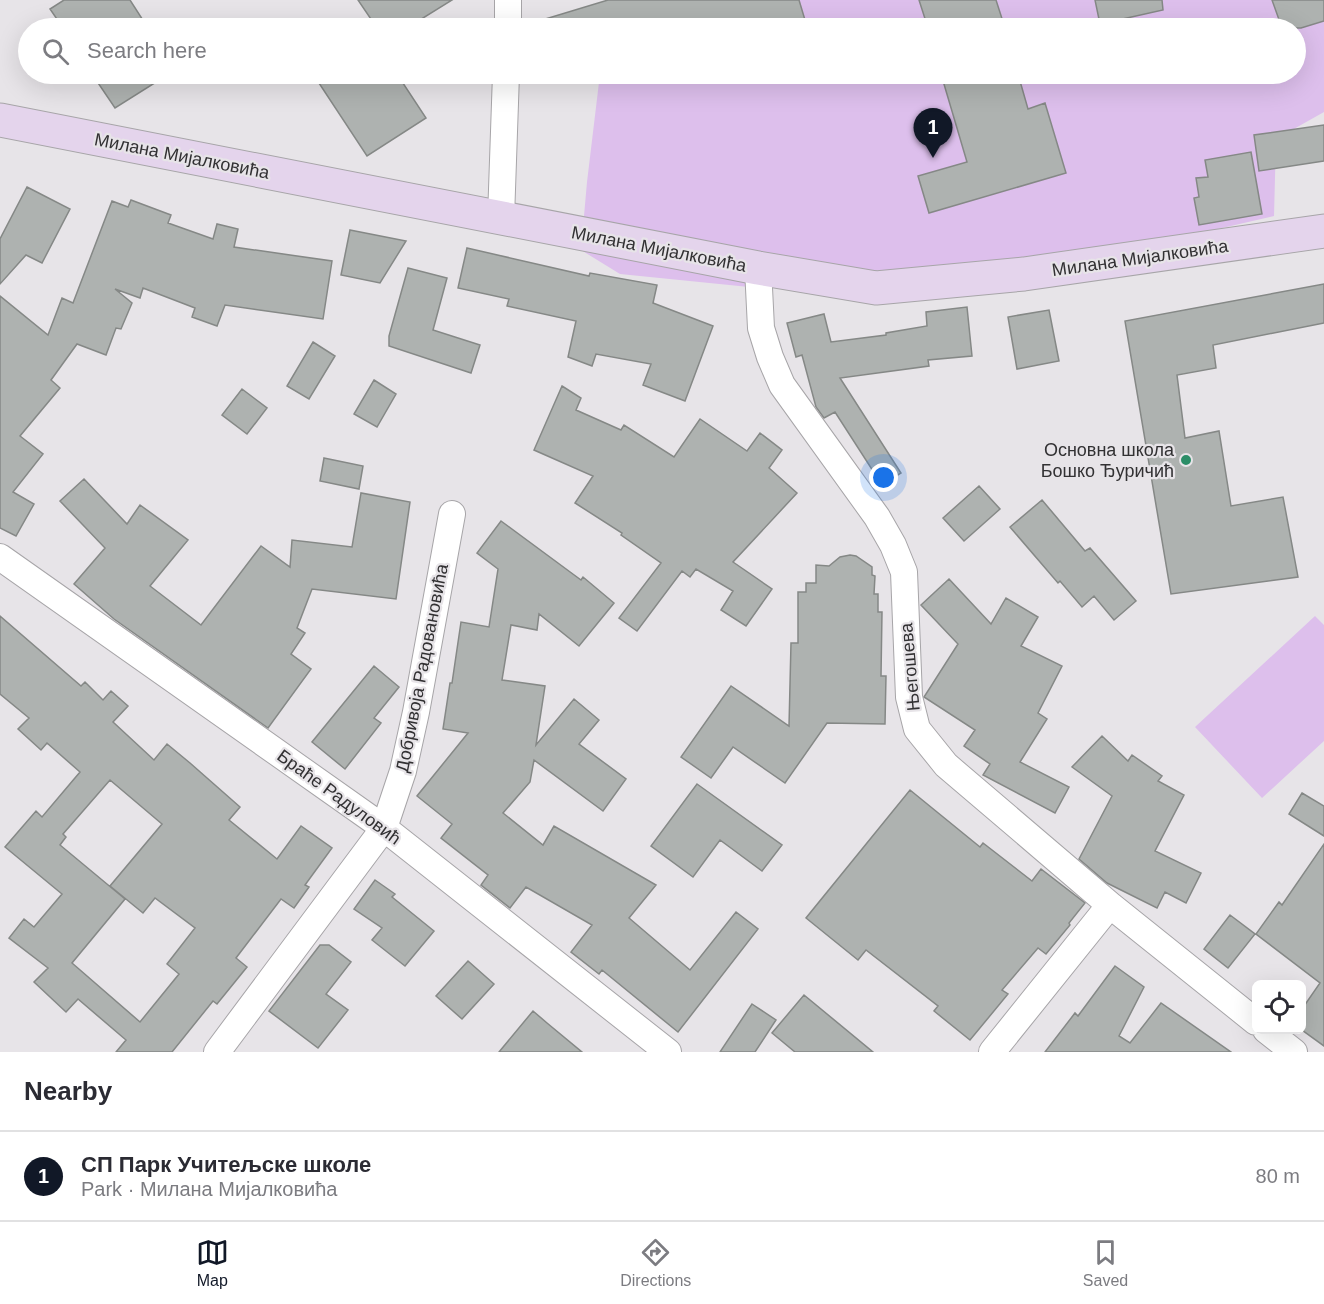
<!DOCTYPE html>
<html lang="en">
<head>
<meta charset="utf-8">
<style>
	:root { --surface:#fff; --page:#f2f2f3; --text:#2b2b33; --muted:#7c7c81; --line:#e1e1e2; --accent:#111827 }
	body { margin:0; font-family:Arial,sans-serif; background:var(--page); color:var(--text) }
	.controls { position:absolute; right:18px; bottom:18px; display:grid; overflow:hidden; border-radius:9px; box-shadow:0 6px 24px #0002 }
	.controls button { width:54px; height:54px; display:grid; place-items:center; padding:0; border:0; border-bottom:2px solid var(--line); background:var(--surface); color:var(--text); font:30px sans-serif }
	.you { position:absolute; left:884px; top:478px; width:21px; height:21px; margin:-15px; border:4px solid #fff; border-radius:50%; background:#1a73e8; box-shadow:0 0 0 9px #1a73e833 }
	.badge { display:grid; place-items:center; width:39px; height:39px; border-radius:50%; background:var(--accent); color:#fff; font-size:20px; font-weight:700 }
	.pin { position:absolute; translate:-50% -50px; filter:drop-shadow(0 2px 3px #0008) }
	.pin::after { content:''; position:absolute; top:32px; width:21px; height:18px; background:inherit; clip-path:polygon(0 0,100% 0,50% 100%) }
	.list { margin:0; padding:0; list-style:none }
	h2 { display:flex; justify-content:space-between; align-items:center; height:78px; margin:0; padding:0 24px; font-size:26px }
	h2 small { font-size:20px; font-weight:400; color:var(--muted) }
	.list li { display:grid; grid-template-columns:39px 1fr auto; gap:18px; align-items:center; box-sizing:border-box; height:90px; padding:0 24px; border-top:2px solid var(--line) }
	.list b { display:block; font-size:22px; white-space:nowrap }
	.list p { margin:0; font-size:20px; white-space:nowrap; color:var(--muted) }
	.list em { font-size:20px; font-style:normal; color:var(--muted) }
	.icon { flex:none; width:33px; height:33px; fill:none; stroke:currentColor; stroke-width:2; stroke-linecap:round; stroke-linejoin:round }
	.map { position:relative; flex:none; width:1324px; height:1052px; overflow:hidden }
	.search { position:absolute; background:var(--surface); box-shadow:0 6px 24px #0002; left:18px; right:18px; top:18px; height:66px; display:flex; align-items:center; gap:15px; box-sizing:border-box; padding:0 21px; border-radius:33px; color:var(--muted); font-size:22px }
	.sheet { height:168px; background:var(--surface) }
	nav { display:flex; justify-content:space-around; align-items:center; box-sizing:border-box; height:84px; border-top:2px solid var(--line); background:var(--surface); font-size:16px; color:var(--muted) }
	nav a { display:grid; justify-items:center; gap:3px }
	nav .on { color:var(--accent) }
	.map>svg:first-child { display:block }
</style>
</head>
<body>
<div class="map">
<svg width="1324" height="1052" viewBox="0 0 1324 1052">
	<rect width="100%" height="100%" fill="#e7e4e8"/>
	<path fill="#ddbfec" d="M630,0H1324V112L1276,139L1274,216L1170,240L795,286L759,288L620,274L581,250L587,182L600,74H1296V28H610Z
		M1315,616L1324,625V741L1262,798L1195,727Z"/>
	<path fill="#aeb2b0" stroke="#858886" stroke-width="1.5" fill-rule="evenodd" d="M64,0H130L148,28H63L50,9Z
		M358,0H452L407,28H377Z
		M608,0H799L805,20L777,28H533L532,23Z
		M919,0H996L1005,28H928Z
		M1095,0H1162L1163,10L1100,24Z
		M1272,0H1324V21L1301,28H1282Z
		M92,74H169L115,108Z
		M313,74H397L426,118L367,156Z
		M941,74H1018L1028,109L1045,103L1066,173L929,213L918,176L967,162Z
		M1324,125V161L1259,171L1254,135Z
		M1251,152L1262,214L1199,225L1194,198L1199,197L1196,178L1208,177L1205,160Z
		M27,187L70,209L42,263L26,255L0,284V239Z
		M131,200L171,215L168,223L213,239L217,224L238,229L234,247L332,261L323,319L225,305L217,326L192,317L195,308L143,288L140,298L115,289L132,303L121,329L116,328L106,355L77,344L51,380L60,388L20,436L43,454L13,492L34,504L16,536L0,528V296L48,335L62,298L73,303L112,201L128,207Z
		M350,230L406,241L380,283L341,275Z
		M467,248L589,276L590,273L657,285L653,303L713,326L685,401L643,385L651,364L596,354L592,366L568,357L576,321L507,306L509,299L458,288Z
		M408,268L447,278L433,330L480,345L471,373L389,346V336Z
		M1324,284V323L1213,345L1216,368L1177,375L1185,438L1219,431L1231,506L1283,497L1298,577L1171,594L1125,321Z
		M967,307L972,356L928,360L929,366L840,378L901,473L882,485L835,412L824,418L816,407L802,355L796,357L787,323L824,314L831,342L886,335V333L927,326L926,312Z
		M1049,310L1059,361L1017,369L1008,317Z
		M313,342L335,356L309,399L287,386Z
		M374,380L396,394L377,427L354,414Z
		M562,386L581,398L576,410L621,430L624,425L674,457L700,419L747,451L760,433L782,450L769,468L797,493L733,562L772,589L746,626L721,610L733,591L696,569L690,577L682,571L637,631L619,618L661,563L621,535L622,533L575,503L593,476L534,450Z
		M242,389L267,408L247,434L222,415Z
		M324,458L363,466L359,489L320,481Z
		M84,479L127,524L140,505L188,540L150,586L201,625L261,546L290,567L292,540L352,547L361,493L410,502L396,599L312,589L297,628L305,633L291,654L311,669L268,728L114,619L74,584L105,548L60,501Z
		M979,486L1000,509L964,541L943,518Z
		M1042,500L1085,551L1090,548L1136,601L1114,620L1094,596L1082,607L1060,581L1058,583L1010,527Z
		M501,521L581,580L583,577L614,603L579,646L539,614L537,630L511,625L502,680L545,686L536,745L574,699L599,720L579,744L626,779L603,811L534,760L530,782L503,813L543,845L554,826L656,885L629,918L690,970L736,912L758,929L678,1032L602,970L599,974L571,952L592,925L526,887L510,908L481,885L488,875L441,838L452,824L417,796L468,733L443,729L450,683H452L461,622L489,627L498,569L477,553Z
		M850,555L856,556L872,567V575L875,576L874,594H878V612H882L881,676H886L885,724L827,723L785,783L733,747L711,778L681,757L731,686L789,726L791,643H798V592H806V583H816V565L829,566L840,557Z
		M949,579L991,624L1006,598L1038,617L1021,646L1062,666L1038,713L1047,719L1020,762L1069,787L1055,813L983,775L990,764L964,746L975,730L924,697L958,644L921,605Z
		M0,616L81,686L85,682L103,700L111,691L128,706L113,722L154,760L167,744L190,763L240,807L229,820L277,859L301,826L332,848L305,885L309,887L294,908L281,899L236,958L247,967L217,1004L213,1001L172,1052H116L126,1040L78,999L66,1012L34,982L48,968L9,938L24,919L34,927L62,894L5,847L36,811L42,817L80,772L47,743L41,750L18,729L29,718L0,694ZM110,780L162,824L110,886L143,913L155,898L195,928L167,964L179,974L140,1022L72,963L125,899L60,845L66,837L63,834Z
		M374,666L399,687L374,718L381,723L345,769L312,742Z
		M1102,736L1128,761L1132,755L1162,776L1158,781L1184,795L1155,851L1201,873L1186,903L1165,892L1157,908L1107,883L1079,859L1112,796L1072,767Z
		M697,784L782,845L762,871L720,840L693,877L651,846Z
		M910,790L980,847L983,843L1032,881L1041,869L1085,903L1069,923L1070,925L1046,954L1038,948L1002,990L1008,994L970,1040L934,1011L938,1006L866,950L858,960L806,918Z
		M1302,793L1324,806V836L1289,814Z
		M1324,844V1046L1302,1030V1009L1320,983L1256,934L1279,902L1282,905Z
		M375,880L395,894L392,897L434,931L405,966L372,940L382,928L354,909Z
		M1230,915L1255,934L1228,968L1204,949Z
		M320,945H329L351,962L326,994L348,1010L318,1048L269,1011Z
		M468,961L494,984L462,1019L436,996Z
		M1115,966L1144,987L1119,1036L1130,1043L1161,1003L1231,1052H1045L1075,1013L1078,1016Z
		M804,995L873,1052H795L772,1033Z
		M752,1004L776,1020L755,1052H720Z
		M533,1011L547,1023L582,1052H499Z"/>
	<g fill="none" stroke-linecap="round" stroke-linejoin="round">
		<defs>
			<path id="street" d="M508,28V0
				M501,218L506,74
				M758,268L761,328L770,357L782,385L877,517L893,545L904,572L909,697L917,729L946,765L1110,905L1256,1022
				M0,557L384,828L668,1052
				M1266,1030L1294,1052
				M217,1052L384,828L403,771L416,712L452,514
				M992,1052L1110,905"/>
			<path id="secondary" d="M0,120L758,268L876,288L1024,274L1324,231"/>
		</defs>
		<use href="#street" stroke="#a7a5a8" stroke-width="28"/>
		<use href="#secondary" stroke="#a7a5a8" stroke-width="35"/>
		<use href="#street" stroke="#fff" stroke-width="26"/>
		<use href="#secondary" stroke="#e4d4ec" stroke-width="33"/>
	</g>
	<circle fill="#2b8d67" stroke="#e7e4e8" stroke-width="2" cx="1186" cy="460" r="6"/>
	<g text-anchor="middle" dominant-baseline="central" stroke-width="4.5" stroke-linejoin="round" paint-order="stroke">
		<g font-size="18" fill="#323133" stroke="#e7e4e8">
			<text transform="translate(182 156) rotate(11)">Милана Мијалковића</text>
			<text transform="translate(659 249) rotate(11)">Милана Мијалковића</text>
			<text transform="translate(1140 258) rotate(-8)">Милана Мијалковића</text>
			<text transform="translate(910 667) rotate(-95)">Његошева</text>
			<text transform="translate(422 668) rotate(-79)">Добривоја Радовановића</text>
			<text transform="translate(339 797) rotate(36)">Браће Радуловић</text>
		</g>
		<g font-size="18" fill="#323133" stroke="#e7e4e8" text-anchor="end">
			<text x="1174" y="450">Основна школа<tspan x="1174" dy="21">Бошко Ђуричић</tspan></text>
		</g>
	</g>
</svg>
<div class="controls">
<button><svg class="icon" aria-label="locate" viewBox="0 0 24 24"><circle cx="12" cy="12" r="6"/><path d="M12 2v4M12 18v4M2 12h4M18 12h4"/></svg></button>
</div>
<div class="you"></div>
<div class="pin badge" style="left:933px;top:158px">1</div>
<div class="search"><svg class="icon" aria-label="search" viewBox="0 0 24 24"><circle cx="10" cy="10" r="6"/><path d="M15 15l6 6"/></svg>Search here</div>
</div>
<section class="sheet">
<h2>Nearby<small></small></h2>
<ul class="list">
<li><span class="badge">1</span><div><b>СП Парк Учитељске школе</b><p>Park · Милана Мијалковића</p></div><em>80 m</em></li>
</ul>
</section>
<nav>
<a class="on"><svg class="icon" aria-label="map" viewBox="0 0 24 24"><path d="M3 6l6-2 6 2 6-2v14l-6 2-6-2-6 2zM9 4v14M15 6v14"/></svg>Map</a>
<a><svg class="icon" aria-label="directions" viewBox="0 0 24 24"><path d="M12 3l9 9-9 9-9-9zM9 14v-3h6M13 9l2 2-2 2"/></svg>Directions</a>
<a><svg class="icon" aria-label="saved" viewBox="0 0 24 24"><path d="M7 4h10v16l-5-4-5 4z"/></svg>Saved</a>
</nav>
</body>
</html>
